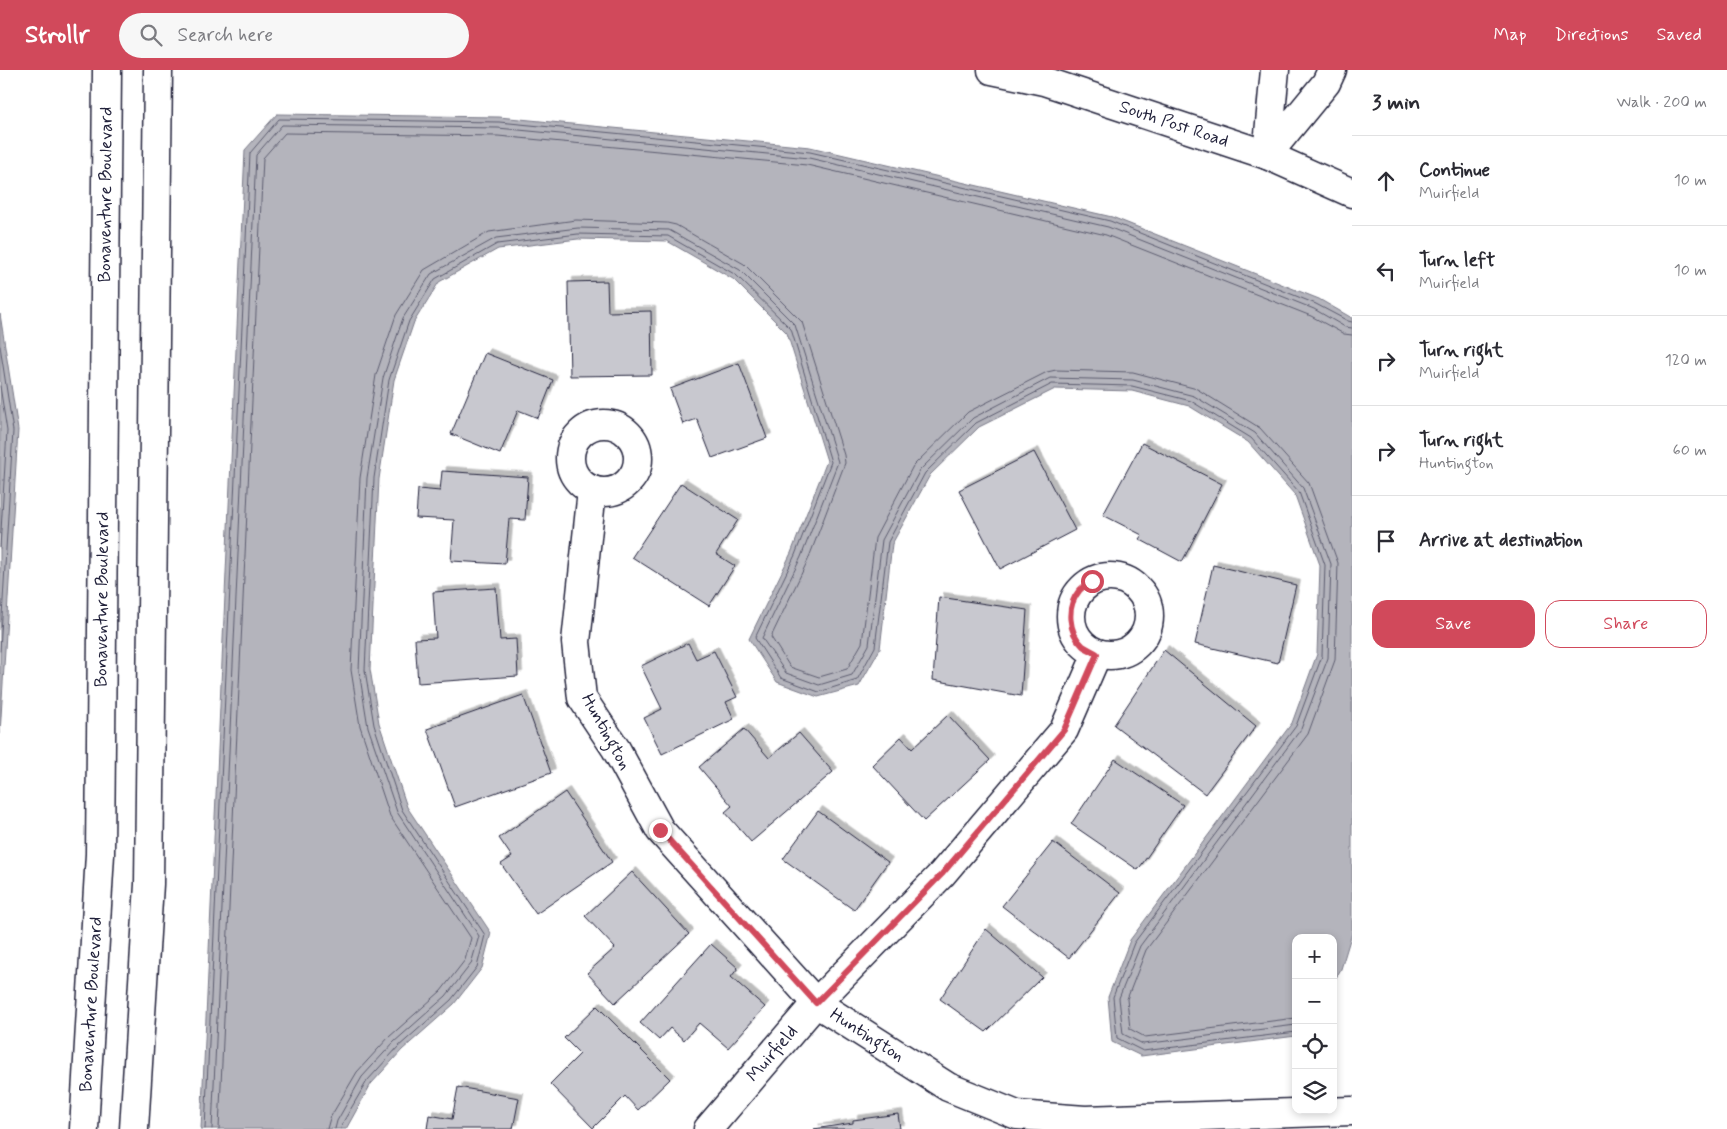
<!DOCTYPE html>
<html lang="en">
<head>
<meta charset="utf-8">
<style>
	:root { --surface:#fff; --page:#f7f7f7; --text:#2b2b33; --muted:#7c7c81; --line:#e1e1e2; --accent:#d1495b }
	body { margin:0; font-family:Mynerve,sans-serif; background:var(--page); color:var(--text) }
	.controls { position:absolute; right:15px; bottom:15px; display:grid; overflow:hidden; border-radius:10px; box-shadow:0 2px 8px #0003 }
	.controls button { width:45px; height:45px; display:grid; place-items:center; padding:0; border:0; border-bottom:1px solid var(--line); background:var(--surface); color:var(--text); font:25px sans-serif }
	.stop { position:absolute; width:15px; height:15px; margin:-11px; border:4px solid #d1495b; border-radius:50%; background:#fff }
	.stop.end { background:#d1495b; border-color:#fff; box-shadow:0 1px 5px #0008 }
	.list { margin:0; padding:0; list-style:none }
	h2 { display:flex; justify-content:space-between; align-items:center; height:65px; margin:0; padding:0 20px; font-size:21px }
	h2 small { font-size:16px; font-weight:400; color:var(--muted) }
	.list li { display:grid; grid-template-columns:32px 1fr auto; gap:15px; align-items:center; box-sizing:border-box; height:90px; padding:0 20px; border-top:1px solid var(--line) }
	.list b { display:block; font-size:19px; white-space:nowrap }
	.list p { margin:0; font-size:16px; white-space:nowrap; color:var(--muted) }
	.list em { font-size:16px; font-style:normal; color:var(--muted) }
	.actions { display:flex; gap:10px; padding:15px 20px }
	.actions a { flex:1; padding:11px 0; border:1px solid var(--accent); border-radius:15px; text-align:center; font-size:18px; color:var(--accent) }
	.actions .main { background:var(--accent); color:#fff }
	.icon { flex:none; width:28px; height:28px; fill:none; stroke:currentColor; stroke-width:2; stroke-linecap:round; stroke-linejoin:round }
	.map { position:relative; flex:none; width:1352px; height:1059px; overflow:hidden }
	header { display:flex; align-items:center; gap:30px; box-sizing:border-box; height:70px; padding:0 25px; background:var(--accent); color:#fff }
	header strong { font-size:24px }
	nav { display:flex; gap:28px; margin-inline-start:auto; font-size:18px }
	.search { width:350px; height:45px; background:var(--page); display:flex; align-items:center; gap:12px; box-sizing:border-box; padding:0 18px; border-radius:28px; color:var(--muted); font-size:19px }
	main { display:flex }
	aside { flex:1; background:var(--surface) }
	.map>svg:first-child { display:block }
</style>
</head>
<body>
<header>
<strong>Strollr</strong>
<div class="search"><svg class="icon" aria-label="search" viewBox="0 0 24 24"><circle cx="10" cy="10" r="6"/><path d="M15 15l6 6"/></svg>Search here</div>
<nav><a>Map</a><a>Directions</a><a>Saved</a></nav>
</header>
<main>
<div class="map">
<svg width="1352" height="1059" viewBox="0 0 1352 1059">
	<defs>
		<filter id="shadow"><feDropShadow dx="4.5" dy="-4.5" stdDeviation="0" flood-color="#0004"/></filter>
	</defs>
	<rect width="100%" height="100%" fill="#fff"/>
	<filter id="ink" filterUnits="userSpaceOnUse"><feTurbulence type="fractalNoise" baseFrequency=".02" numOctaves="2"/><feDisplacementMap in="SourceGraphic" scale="10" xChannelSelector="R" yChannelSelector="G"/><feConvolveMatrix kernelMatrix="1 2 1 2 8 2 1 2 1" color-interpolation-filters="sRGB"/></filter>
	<g filter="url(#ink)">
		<path fill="#b4b4bc" stroke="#7a7a88" d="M277,44L499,47L810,77L1112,147L1319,229L1352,248V863L1341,899L1333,913V868H1296V966L1141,986L1112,972L1108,927L1130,870L1292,653L1317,584L1320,495L1295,425L1248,372L1189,336L1132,321L1055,319L979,357L930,405L892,474L880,579L859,616L818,627L777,612L749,569L791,483L827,391L787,263L733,209L667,171L578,169L498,179L439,212L414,252L394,310L379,409L370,599L379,653L407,737L491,863L482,898L454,934L402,980L371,1014L346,1059H201L245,80Z
			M0,244L18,360L0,664Z"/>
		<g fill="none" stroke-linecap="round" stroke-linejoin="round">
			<path stroke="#5c5c6f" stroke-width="1" d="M0,276L13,361L0,581
				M0,316L7,361L0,478
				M205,1059L250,83L279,49L499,52L810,82L1110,151L1316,234L1348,251L1352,252
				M212,1059L256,85L282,55L498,58L809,88L1108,157L1314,239L1345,257L1352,258
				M219,1059L263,88L285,63L498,66L807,95L1106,165L1311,246L1344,264L1352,265
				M327,1059L330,1048L357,1002L389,967L441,921L465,890L471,868L390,746L360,656L351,600L360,408L376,305L396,245L424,200L489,162L576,150L667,153L676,155L744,194L802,252L844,385L845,393L808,490L771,567L790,597L819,607L847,599L862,573L875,468L913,396L968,342L1047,302L1056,300L1133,302L1197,319L1260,358L1309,413L1338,493L1335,590L1308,664L1146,880L1127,929L1130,959L1145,967L1296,948
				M335,1059L337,1051L362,1007L394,972L446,926L471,894L479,866L397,742L368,657L359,601L367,408L383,308L403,248L431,204L496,168L578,158L669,160L740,200L795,255L838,392L801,487L762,568L786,603L819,615L852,605L869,575L882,470L920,400L973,348L1050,308L1133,310L1194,326L1255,363L1303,418L1331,494L1328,588L1301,659L1140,876L1119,928L1123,964L1143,974L1296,955
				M341,1059L342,1054L367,1011L398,977L451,930L477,897L485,865L402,740L374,655L365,600L374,408L389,310L409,251L435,209L497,174L578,164L668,166L736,205L791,259L831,392L795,485L755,568L781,608L819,622L857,610L875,577L888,472L925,403L976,353L1052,314L1132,316L1191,331L1251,368L1299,422L1325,495L1322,586L1296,656L1134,873L1113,927L1117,968L1143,981L1296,962"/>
		</g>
		<path fill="#c8c8cf" stroke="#22223b" filter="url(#shadow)" d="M607,211L608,242L651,241L652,305L570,306L568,212Z
			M485,283L553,310L538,348L518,340L500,384L451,364Z
			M739,293L767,368L712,388L697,349L683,354L670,319Z
			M1142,373L1222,414L1182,492L1139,469L1142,465L1103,445Z
			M1034,382L1075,460L1000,499L959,420Z
			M442,401L528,407L525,450L509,449L505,494L451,491L454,450L416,448L418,419L440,421Z
			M681,413L738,450L716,484L735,496L709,536L632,487Z
			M1213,495L1296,515L1278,593L1195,574Z
			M496,518L500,570L516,569L518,606L418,613L415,569L436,568L433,522Z
			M939,527L1027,540L1021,626L933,610Z
			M688,573L696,589L714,581L737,627L726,632L734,649L662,684L644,648L662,639L641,596Z
			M1164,580L1256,656L1205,724L1114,655Z
			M523,625L551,703L455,737L427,659Z
			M948,645L990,690L924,751L872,695L901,667L912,679Z
			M744,659L769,688L799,663L833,702L751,772L725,742L732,736L699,697Z
			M1115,689L1183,735L1138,800L1071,754Z
			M565,722L612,792L536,844L501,794L512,787L499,768Z
			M818,741L888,792L854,840L783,789Z
			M1053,772L1120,823L1069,888L1002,836Z
			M632,802L689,864L615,933L587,903L615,878L585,846Z
			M986,859L1042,907L986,962L940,929Z
			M711,874L738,898L731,907L765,937L728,978L699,953L684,970L670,958L659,970L640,953Z
			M597,936L670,1009L638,1040L625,1026L593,1058L550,1014L580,984L564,968Z
			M458,1017L519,1028L513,1059H427L429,1045L452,1049Z
			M898,1044L900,1059H814L853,1053V1050Z"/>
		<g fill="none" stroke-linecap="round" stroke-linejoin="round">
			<defs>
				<g id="minor">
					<path id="s1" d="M992,0L1044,11L1267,85L1352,123"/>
					<path d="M1275,0L1267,85L1326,13L1332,0"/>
					<circle cx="604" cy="388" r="34"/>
					<path id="s2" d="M592,420L576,572L582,628L616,679L660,760L816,933L948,1017L1017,1045L1085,1050L1352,1041"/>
					<circle cx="1110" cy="546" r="39"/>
					<path id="s3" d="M708,1059L816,933L942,804L1064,660L1097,584"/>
				</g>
				<g id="major">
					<path id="s4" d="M84,1059L100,784L107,0"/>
					<path d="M134,1059L149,814L158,0"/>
				</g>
			</defs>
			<use href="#minor" stroke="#22223b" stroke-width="31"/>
			<use href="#major" stroke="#22223b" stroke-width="31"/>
			<use href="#minor" stroke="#fff" stroke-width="28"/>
			<use href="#major" stroke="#fff" stroke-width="28"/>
		</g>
	</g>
	<g fill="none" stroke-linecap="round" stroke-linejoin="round" filter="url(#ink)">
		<path stroke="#d1495b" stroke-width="6" d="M660,760L816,933L942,804L1064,660L1097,584C1093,581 1087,579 1083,576C1068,562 1066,537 1079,521C1082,517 1088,514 1092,511"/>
	</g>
	<g text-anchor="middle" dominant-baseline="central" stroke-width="4" stroke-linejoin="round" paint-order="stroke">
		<g font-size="18" fill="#22223b" stroke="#fff">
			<text stroke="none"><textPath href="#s1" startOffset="190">South Post Road</textPath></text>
			<text stroke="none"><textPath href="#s4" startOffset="935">Bonaventure Boulevard</textPath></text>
			<text stroke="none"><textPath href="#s4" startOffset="530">Bonaventure Boulevard</textPath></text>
			<text transform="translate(606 662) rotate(61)">Huntington</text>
			<text stroke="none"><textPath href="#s4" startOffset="125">Bonaventure Boulevard</textPath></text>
			<text stroke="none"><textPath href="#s2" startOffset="656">Huntington</textPath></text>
			<text stroke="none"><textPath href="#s3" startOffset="99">Muirfield</textPath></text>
		</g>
	</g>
</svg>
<div class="controls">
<button>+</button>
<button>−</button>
<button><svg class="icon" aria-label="locate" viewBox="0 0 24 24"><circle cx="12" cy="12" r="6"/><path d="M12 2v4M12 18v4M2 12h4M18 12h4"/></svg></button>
<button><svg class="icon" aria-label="layers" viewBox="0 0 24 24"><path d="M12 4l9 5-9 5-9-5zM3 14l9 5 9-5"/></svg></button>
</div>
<div class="stop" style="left:1092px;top:511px"></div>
<div class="stop end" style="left:660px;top:760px"></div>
</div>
<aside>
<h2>3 min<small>Walk · 200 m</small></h2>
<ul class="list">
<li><svg class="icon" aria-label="ahead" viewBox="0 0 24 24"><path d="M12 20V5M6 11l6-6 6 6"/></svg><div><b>Continue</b><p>Muirfield</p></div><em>10 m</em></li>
<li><svg class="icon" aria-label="left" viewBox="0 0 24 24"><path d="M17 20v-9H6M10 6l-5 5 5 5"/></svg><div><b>Turn left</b><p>Muirfield</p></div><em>10 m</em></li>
<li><svg class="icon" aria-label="right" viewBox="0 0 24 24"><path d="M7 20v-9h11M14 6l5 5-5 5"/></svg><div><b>Turn right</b><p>Muirfield</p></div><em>120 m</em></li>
<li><svg class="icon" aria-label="right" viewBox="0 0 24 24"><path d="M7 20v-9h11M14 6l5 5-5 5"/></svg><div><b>Turn right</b><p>Huntington</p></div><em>60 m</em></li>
<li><svg class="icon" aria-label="arrive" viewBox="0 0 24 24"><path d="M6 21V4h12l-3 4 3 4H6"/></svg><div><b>Arrive at destination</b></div></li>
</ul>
<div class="actions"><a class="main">Save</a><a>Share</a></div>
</aside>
</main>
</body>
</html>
